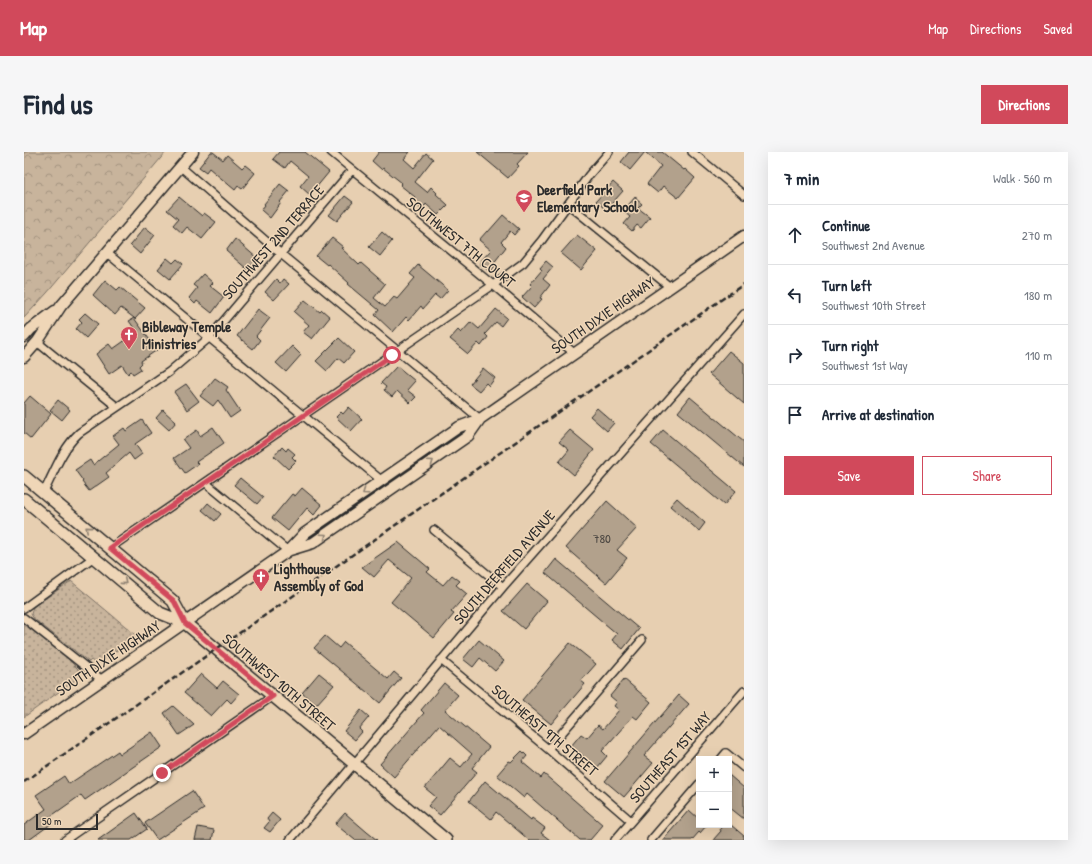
<!DOCTYPE html>
<html lang="en">
<head>
<meta charset="utf-8">
<style>
	:root { --surface:#fff; --page:#f6f6f7; --text:#1f2937; --muted:#747a83; --line:#e0e1e3; --accent:#d1495b }
	body { margin:0; font-family:"Patrick Hand",sans-serif; background:var(--page); color:var(--text) }
	.controls { position:absolute; right:12px; bottom:12px; display:grid; overflow:hidden; border-radius:0px; box-shadow:0 4px 16px #0002 }
	.controls button { width:36px; height:36px; display:grid; place-items:center; padding:0; border:0; border-bottom:1px solid var(--line); background:var(--surface); color:var(--text); font:20px sans-serif }
	.scale { position:absolute; left:12px; bottom:10px; width:62px; box-sizing:border-box; padding-left:4px; border:2px solid #2b2b2b; border-top:0; font-size:11px; line-height:14px; white-space:nowrap; color:#2b2b2b; -webkit-text-stroke:3px #efd6b7; paint-order:stroke }
	.stop { position:absolute; width:12px; height:12px; margin:-9px; border:3px solid #d1495b; border-radius:50%; background:#fff }
	.stop.end { background:#d1495b; border-color:#fff; box-shadow:0 1px 4px #0008 }
	.list { margin:0; padding:0; list-style:none }
	h2 { display:flex; justify-content:space-between; align-items:center; height:52px; margin:0; padding:0 16px; font-size:17px }
	h2 small { font-size:13px; font-weight:400; color:var(--muted) }
	.list li { display:grid; grid-template-columns:26px 1fr auto; gap:12px; align-items:center; box-sizing:border-box; height:60px; padding:0 16px; border-top:1px solid var(--line) }
	.list b { display:block; font-size:15px; white-space:nowrap }
	.list p { margin:0; font-size:13px; white-space:nowrap; color:var(--muted) }
	.list em { font-size:13px; font-style:normal; color:var(--muted) }
	.actions { display:flex; gap:8px; padding:12px 16px }
	.actions a { flex:1; padding:9px 0; border:1px solid var(--accent); border-radius:0px; text-align:center; font-size:14px; color:var(--accent) }
	.actions .main { background:var(--accent); color:#fff }
	.icon { flex:none; width:22px; height:22px; fill:none; stroke:currentColor; stroke-width:2; stroke-linecap:round; stroke-linejoin:round }
	.map { position:relative; flex:none; width:720px; height:688px; overflow:hidden; border-radius:0px }
	header { display:flex; align-items:center; gap:24px; box-sizing:border-box; height:56px; padding:0 20px; background:var(--accent); color:#fff }
	header strong { font-size:19px }
	nav { display:flex; gap:22px; margin-inline-start:auto; font-size:14px }
	.intro { display:flex; align-items:center; justify-content:space-between; box-sizing:border-box; height:96px; padding:0 24px }
	h1 { margin:0; font-size:28px }
	.button { padding:10px 18px; border-radius:0px; background:var(--accent); color:#fff; font-size:14px; font-weight:700 }
	main { display:flex; gap:24px; padding:0 24px }
	aside { flex:1; background:var(--surface); border-radius:0px; box-shadow:0 4px 16px #0002 }
	.map>svg:first-child { display:block }
</style>
</head>
<body>
<header>
<strong>Map</strong>
<nav><a>Map</a><a>Directions</a><a>Saved</a></nav>
</header>
<div class="intro"><h1>Find us</h1><a class="button">Directions</a></div>
<main>
<div class="map">
<svg width="720" height="688" viewBox="0 0 720 688">
	<defs>
		<pattern id="grass-dots" width="8" height="8" patternUnits="userSpaceOnUse"><rect width="8" height="8" fill="#c8b49c"/><path d="M2 2h.1M6 6h.1" fill="none" stroke="#a3937f" stroke-width="1.8" stroke-linecap="round"/></pattern>
		<pattern id="park-crowns" width="20" height="18" patternUnits="userSpaceOnUse"><rect width="20" height="18" fill="#c8b49c"/><path d="M2 6a3 3 0 1 1 6 0M12 15a3 3 0 1 1 6 0" fill="none" stroke="#a3937f"/></pattern>
	</defs>
	<rect width="100%" height="100%" fill="#e7cfb1"/>
	<filter id="ink" filterUnits="userSpaceOnUse"><feTurbulence type="fractalNoise" baseFrequency=".025" numOctaves="2"/><feDisplacementMap in="SourceGraphic" scale="8" xChannelSelector="R" yChannelSelector="G"/><feConvolveMatrix kernelMatrix="1 2 1 2 8 2 1 2 1" color-interpolation-filters="sRGB"/></filter>
	<g filter="url(#ink)">
		<path fill="url(#grass-dots)" stroke="#7a7064" d="M47,429L113,484L77,510L71,511L67,508L65,510L10,467L7,462L9,455Z
			M0,469L34,497L55,518L54,523L50,529L0,565Z"/>
		<path fill="url(#park-crowns)" stroke="#7a7064" d="M0,0H142L23,141L0,166Z"/>
		<path fill="#b2a18c" stroke="#2b2b2b" d="M187,0H189L199,8L203,3L218,16L221,13L231,21L218,37L214,34L211,38L185,16L182,20L175,15Z
			M255,0H281L305,20L286,43L276,34L284,24L266,9L261,16L249,7Z
			M355,0H386L380,7L390,16L402,1L409,7L391,30L403,40L407,35L413,41L412,42L424,53L414,63L402,52L398,58L388,49L391,45L376,33L378,31L359,16L358,18L348,9Z
			M453,0H504L493,12L495,14L484,26Z
			M605,0H638L660,18L661,17L671,26L654,46L639,34L634,41L623,32L637,14L621,0L606,18L597,10Z
			M589,30L599,39L582,58L572,49Z
			M256,32L265,39L256,50L257,51L246,66L237,58L241,53L240,52Z
			M321,44L329,50L313,69L305,63Z
			M612,44V47L618,52L614,56L626,65L617,76L613,73L608,79L600,72L606,65L599,59Z
			M155,45L178,64L180,61L192,70L178,87L163,75L158,81L149,73L154,67L143,58Z
			M479,63L495,77L490,83L486,79L477,90L482,95L469,112L471,114L466,120L455,111L467,98L455,88L463,79L464,80Z
			M121,75L131,83L116,102L106,93Z
			M358,80L368,89L356,104L345,95Z
			M553,83L573,99L557,118L537,101Z
			M308,86L319,95L317,96L335,113L337,111L361,132L350,146L361,155L370,145L373,147L391,126L386,122L394,113L424,138L416,147L411,143L399,157L397,154L385,168L382,165L369,180L351,163L355,158L324,132L325,131L304,112L303,113L292,104Z
			M211,87L234,107L224,118L202,99Z
			M143,106L149,111L153,107L159,112L146,127L134,117Z
			M522,109L529,115L519,127L526,133L516,146L518,147L510,156L498,145L508,134L506,132L518,118L516,116Z
			M179,122L189,131L186,134L200,145L188,161L173,149L171,152L165,146L173,136L169,133Z
			M252,127L256,131L259,127L265,132L250,148L241,140Z
			M81,128L93,138L96,135L121,156L111,167L110,166L133,198L117,209L118,211L115,214L117,217L109,222L107,219L104,222L98,213L85,222L72,202L85,192L89,197L113,180L105,169L110,166L97,156L91,163L69,143Z
			M281,148L296,160L298,158L306,165L288,187L279,180L285,173L270,160Z
			M234,157L246,166L232,184L236,188L229,197L213,184Z
			M472,157L483,166L477,174L472,170L461,182L464,185L457,194L454,191L444,202L426,187L434,178L437,181L447,170L455,177Z
			M61,161L74,172L62,186L52,177L58,170L55,167Z
			M315,186L330,200L320,211L314,206L303,219L292,209Z
			M268,194L277,203L262,220L252,211Z
			M705,199L720,211V252L685,222Z
			M373,214L391,229L383,238L392,245L386,251L373,239L368,245L360,238L362,235L357,231Z
			M459,216L471,226L465,234L462,231L455,239L446,232Z
			M191,226L204,235L202,238L216,259L206,266L194,248L189,254L176,244Z
			M162,232L175,249L163,258L150,240Z
			M6,244L27,262L7,287L0,281V251Z
			M666,245L720,290V315L654,260Z
			M34,248L46,258L38,268L26,258Z
			M325,255L338,267L327,279L312,265L317,260L319,262Z
			M573,256L590,271L583,279L566,264Z
			M139,258L152,270L145,278L132,266Z
			M118,268L127,281L111,292L118,302L110,308L105,301L82,321L85,325L65,339L58,330L59,329L51,318L66,308L69,313L95,292L89,284L100,276L102,279Z
			M189,275L200,291L172,310L174,312L161,321L150,306L165,296L159,288L173,278L176,284Z
			M546,278L570,298L550,323L535,310L545,298L535,290Z
			M639,278L712,339L700,353L627,292Z
			M258,295L262,299L264,296L271,302L268,305L272,309L264,317L250,304Z
			M216,326L239,345L233,352L210,333Z
			M278,336L298,353L290,363L283,356L264,379L248,366L268,342L271,344Z
			M653,346L681,371L675,379L646,354Z
			M583,349L613,376L593,398L603,406L582,431L542,396Z
			M184,351L197,362L191,369L178,358Z
			M374,390L406,417L403,420L419,433L428,423L436,429L432,433L443,442L427,460L430,462L410,486L367,450L387,426L365,408L350,425L338,415Z
			M532,407L615,477L599,497L588,488L593,482L521,421Z
			M503,432L523,449L500,477L479,459Z
			M301,484L315,496L320,490L364,527L370,520L377,526L356,551L290,496Z
			M455,488L480,509L471,519L456,506L449,515L439,507Z
			M546,491L572,512L557,529L561,532L527,572L498,548Z
			M295,521L310,533L292,553L278,541Z
			M177,522L193,536L199,529L215,542L207,551L203,547L187,564L160,541Z
			M600,527L627,550L613,567L609,564L578,599L583,604L573,616L547,594L557,582L563,586L574,573L579,577L595,558L590,554L593,550L586,544Z
			M420,531L434,543L421,558L465,595L448,616L453,620L416,663L404,654L412,645L401,636L426,606L437,615L448,602L415,573L370,625L356,612L400,561L397,558Z
			M655,543L665,552L620,604L629,611L600,645L581,629Z
			M149,554L170,573L155,583L140,561Z
			M337,558L345,565L335,577L338,580L331,588L320,579Z
			M128,580L138,595L61,648L57,643L23,667L27,672L5,688H0V673L22,657L12,643L40,624L45,632L94,599L96,602Z
			M498,599L503,604L498,610L517,626L520,622L579,673L566,688H556L503,642L500,646L473,623L485,609L487,610Z
			M705,623L720,636V667L705,655Z
			M461,629L507,668L508,666L521,676L517,681L526,688H505L472,660L467,667L445,649Z
			M168,639L180,657L133,688L121,671Z
			M665,658L675,667V673H683L676,681L675,680L668,688H639Z
			M112,661L123,677L107,688H74Z
			M248,661L256,668L246,680L240,676L245,670L243,667Z
			M321,661L343,680L353,688H331L311,672Z
			M699,673H707L720,684V688H689L697,679L696,677Z
			M174,675L190,678L188,688H171Z"/>
		<g fill="none" stroke-linecap="round" stroke-linejoin="round">
			<defs>
				<path id="street" d="M307,0L469,133L550,201
					M668,0L720,43
					M157,15L257,102L456,267
					M544,52L646,135
					M83,101L357,328
					M14,189L18,194L93,255
					M182,331L264,399
					M20,340C30,320 38,297 55,281L145,220L186,185L328,18
					M410,378L479,435
					M86,396L469,133L499,111L518,88L565,23L585,0
					M0,456L70,405
					M0,466L78,528
					M417,508L524,597L607,669
					M524,597L618,488
					M697,607L702,601L720,616
					M41,688L249,544
					M266,688L479,435L720,162
					M591,688L720,539
					M627,688L675,632"/>
				<path id="secondary" d="M0,185L7,177L31,159
					M0,205L14,189L37,154L169,0
					M266,398L289,391L444,284L456,267
					M0,582L264,399L281,381L435,275L456,267L720,84"/>
				<path id="primary" d="M0,324L149,449L161,471
					M0,347L136,461L161,471L422,688"/>
			</defs>
			<use href="#street" stroke="#2b2b2b" stroke-width="10"/>
			<use href="#secondary" stroke="#2b2b2b" stroke-width="13"/>
			<use href="#primary" stroke="#2b2b2b" stroke-width="14"/>
			<use href="#street" stroke="#efd6b7" stroke-width="7"/>
			<use href="#secondary" stroke="#efd6b7" stroke-width="10"/>
			<use href="#primary" stroke="#efd6b7" stroke-width="11"/>
			<path stroke="#2b2b2b" stroke-width="2.5" stroke-dasharray="6 3" stroke-linecap="butt" d="M0,630L720,132"/>
		</g>
		<defs><path id="oneway-chevron" d="M-2-3.5L2.5 0L-2 3.5" fill="none" stroke-width="1.6" stroke-linecap="round" stroke-linejoin="round"/></defs>
		<g stroke="#8d8071">
			<use href="#oneway-chevron" transform="translate(407 310) rotate(-35)"/>
			<use href="#oneway-chevron" transform="translate(341 340) rotate(145)"/>
			<use href="#oneway-chevron" transform="translate(64 377) rotate(-140)"/>
			<use href="#oneway-chevron" transform="translate(300 384) rotate(-35)"/>
			<use href="#oneway-chevron" transform="translate(100 430) rotate(40)"/>
		</g>
	</g>
	<g fill="none" stroke-linecap="round" stroke-linejoin="round" filter="url(#ink)">
		<path stroke="#d1495b" stroke-width="5" d="M138,621L249,544L161,471L150,449L86,396L368,203"/>
	</g>
	<defs>
		<symbol id="school-pin" viewBox="-11 -11 22 30"><path d="M0 17L-7.5 6A9.5 9.5 0 1 1 7.5 6Z" fill="#d1495b" stroke="#efd6b7"/><path d="M0-5L7-2L0 1L-7-2ZM-4 1L0 2.5L4 1V4Q0 6-4 4Z" fill="#fff"/></symbol>
		<symbol id="church-pin" viewBox="-11 -11 22 30"><path d="M0 17L-7.5 6A9.5 9.5 0 1 1 7.5 6Z" fill="#d1495b" stroke="#efd6b7"/><path d="M-1.2-6h2.4v3.5h3.3v2.4h-3.3V6h-2.4V-.1h-3.3v-2.4h3.3Z" fill="#fff"/></symbol>
	</defs>
	<g fill-rule="evenodd">
		<use href="#school-pin" x="490" y="36" width="20" height="27"/>
		<use href="#church-pin" x="95" y="173" width="20" height="27"/>
		<use href="#church-pin" x="227" y="415" width="20" height="27"/>
	</g>
	<g text-anchor="middle" dominant-baseline="central" stroke-width="3" stroke-linejoin="round" paint-order="stroke">
		<g font-size="13" fill="#4d4843">
			<text x="578" y="386">780</text>
		</g>
		<g font-size="15" font-weight="bold" fill="#2b2b2b" stroke="#efd6b7" text-anchor="start">
			<text x="513" y="37">Deerfield Park<tspan x="513" dy="17">Elementary School</tspan></text>
			<text x="118" y="174">Bibleway Temple<tspan x="118" dy="17">Ministries</tspan></text>
			<text x="250" y="416">Lighthouse<tspan x="250" dy="17">Assembly of God</tspan></text>
		</g>
		<g font-size="15" fill="#2b2b2b" stroke="#efd6b7">
			<text transform="translate(249 90) rotate(-49)">SOUTHWEST 2ND TERRACE</text>
			<text transform="translate(437 90) rotate(39)">SOUTHWEST 7TH COURT</text>
			<text transform="translate(579 163) rotate(-35)">SOUTH DIXIE HIGHWAY</text>
			<text transform="translate(480 415) rotate(-49)">SOUTH DEERFIELD AVENUE</text>
			<text transform="translate(84 506) rotate(-34)">SOUTH DIXIE HIGHWAY</text>
			<text transform="translate(255 530) rotate(40)">SOUTHWEST 10TH STREET</text>
			<text transform="translate(521 578) rotate(40)">SOUTHEAST 9TH STREET</text>
			<text transform="translate(646 605) rotate(-49)">SOUTHEAST 1ST WAY</text>
		</g>
	</g>
</svg>
<div class="controls">
<button>+</button>
<button>−</button>
</div>
<div class="scale">50 m</div>
<div class="stop" style="left:368px;top:203px"></div>
<div class="stop end" style="left:138px;top:621px"></div>
</div>
<aside>
<h2>7 min<small>Walk · 560 m</small></h2>
<ul class="list">
<li><svg class="icon" aria-label="ahead" viewBox="0 0 24 24"><path d="M12 20V5M6 11l6-6 6 6"/></svg><div><b>Continue</b><p>Southwest 2nd Avenue</p></div><em>270 m</em></li>
<li><svg class="icon" aria-label="left" viewBox="0 0 24 24"><path d="M17 20v-9H6M10 6l-5 5 5 5"/></svg><div><b>Turn left</b><p>Southwest 10th Street</p></div><em>180 m</em></li>
<li><svg class="icon" aria-label="right" viewBox="0 0 24 24"><path d="M7 20v-9h11M14 6l5 5-5 5"/></svg><div><b>Turn right</b><p>Southwest 1st Way</p></div><em>110 m</em></li>
<li><svg class="icon" aria-label="arrive" viewBox="0 0 24 24"><path d="M6 21V4h12l-3 4 3 4H6"/></svg><div><b>Arrive at destination</b></div></li>
</ul>
<div class="actions"><a class="main">Save</a><a>Share</a></div>
</aside>
</main>
</body>
</html>
